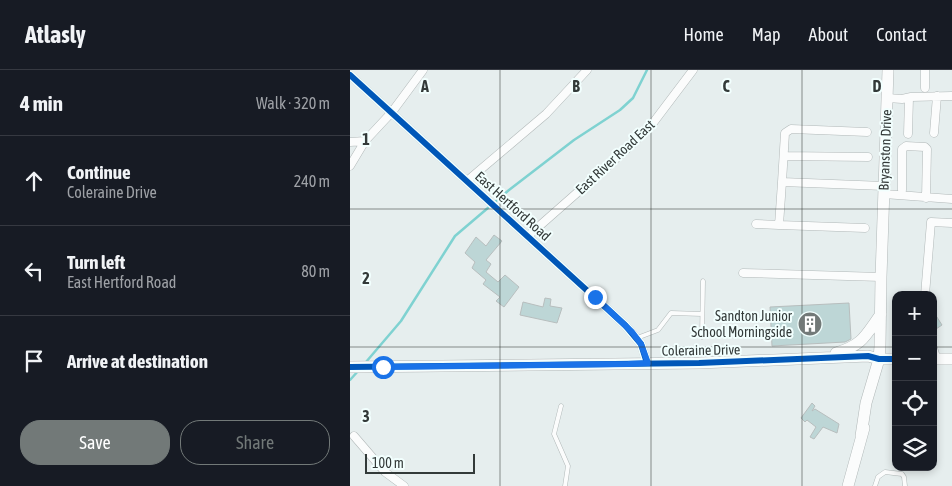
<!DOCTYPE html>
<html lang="en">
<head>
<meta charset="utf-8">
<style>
	:root { --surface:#171b24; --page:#242831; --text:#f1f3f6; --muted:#9ea1a6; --line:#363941; --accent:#727978 }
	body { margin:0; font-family:"Asap Condensed",sans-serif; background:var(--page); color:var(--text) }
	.controls { position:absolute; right:15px; bottom:15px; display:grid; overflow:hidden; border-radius:10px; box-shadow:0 2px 8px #0003 }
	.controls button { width:45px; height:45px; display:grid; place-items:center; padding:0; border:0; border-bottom:1px solid var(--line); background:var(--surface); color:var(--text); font:25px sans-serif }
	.scale { position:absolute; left:15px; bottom:12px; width:110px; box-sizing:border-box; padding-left:5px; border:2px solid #333a39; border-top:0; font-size:14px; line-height:18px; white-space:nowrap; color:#333a39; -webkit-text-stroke:4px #f2fffe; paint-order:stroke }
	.stop { position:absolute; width:15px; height:15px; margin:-11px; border:4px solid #1a73e8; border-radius:50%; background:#fff }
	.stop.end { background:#1a73e8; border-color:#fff; box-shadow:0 1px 5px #0008 }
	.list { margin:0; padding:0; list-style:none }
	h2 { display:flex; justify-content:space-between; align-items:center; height:65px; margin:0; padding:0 20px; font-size:21px }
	h2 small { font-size:16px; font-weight:400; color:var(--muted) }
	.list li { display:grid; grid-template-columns:32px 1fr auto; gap:15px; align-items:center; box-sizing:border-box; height:90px; padding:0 20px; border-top:1px solid var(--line) }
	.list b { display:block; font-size:19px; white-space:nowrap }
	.list p { margin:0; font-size:16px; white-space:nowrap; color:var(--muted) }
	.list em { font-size:16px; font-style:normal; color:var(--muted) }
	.actions { display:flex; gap:10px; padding:15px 20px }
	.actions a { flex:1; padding:11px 0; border:1px solid var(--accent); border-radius:20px; text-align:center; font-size:18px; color:var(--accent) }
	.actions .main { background:var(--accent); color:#fff }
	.icon { flex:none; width:28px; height:28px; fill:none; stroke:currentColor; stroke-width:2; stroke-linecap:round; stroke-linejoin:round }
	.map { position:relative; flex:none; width:602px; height:416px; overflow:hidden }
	header { display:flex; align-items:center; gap:30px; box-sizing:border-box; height:70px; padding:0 25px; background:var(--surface); border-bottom:1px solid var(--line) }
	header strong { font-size:24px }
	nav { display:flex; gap:28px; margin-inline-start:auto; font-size:18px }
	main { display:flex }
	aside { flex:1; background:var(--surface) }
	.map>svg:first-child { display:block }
</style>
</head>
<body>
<header>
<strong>Atlasly</strong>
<nav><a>Home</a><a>Map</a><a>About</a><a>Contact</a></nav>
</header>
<main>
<aside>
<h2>4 min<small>Walk · 320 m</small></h2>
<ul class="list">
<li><svg class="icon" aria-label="ahead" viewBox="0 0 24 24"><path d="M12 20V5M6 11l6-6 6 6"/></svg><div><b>Continue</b><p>Coleraine Drive</p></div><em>240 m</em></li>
<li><svg class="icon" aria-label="left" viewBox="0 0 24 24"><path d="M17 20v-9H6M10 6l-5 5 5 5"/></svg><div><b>Turn left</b><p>East Hertford Road</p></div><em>80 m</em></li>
<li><svg class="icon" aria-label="arrive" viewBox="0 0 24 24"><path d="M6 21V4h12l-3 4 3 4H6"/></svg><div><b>Arrive at destination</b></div></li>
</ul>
<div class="actions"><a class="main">Save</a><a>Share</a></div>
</aside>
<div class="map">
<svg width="602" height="416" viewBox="0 0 602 416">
	<rect width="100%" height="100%" fill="#e6eeee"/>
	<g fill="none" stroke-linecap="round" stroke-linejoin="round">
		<path stroke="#7fd2d1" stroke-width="2.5" d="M16,292L51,251L105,166L159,120L224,70L270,40L283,28L297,0
			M0,310L9,300"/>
	</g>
	<path fill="#bdd6d6" stroke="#b8bebe" d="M144,165L152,171L136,190L141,194L136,202L148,212L155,205L169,217L154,237L146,231L150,227L133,214L136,210L122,198L125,192L115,183L126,167L136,176Z
		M195,228L201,229L200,236L212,238L207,253L170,245L173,232L193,237Z
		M499,233L501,269L495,272L422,276L420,237Z
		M583,241L592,255L586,259L583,255Z
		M462,333L465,336L462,341L465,339L489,354L487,363L473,357L464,369L460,367L466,357L457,350L455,352L451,348Z"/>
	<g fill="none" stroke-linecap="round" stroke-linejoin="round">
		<defs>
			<path id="lane" d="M352,267L353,211
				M287,268L308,260L321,243L352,244
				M211,336L204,364L218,396L215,416
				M525,416L528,407L535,402L552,404L554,407L555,416"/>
			<path id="street" d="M0,5L275,255L291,274L297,293
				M575,18V0
				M537,28L552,29L561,27L602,26
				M584,63L587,26
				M558,64L559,28
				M0,72L15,71
				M434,86L518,87
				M0,96L15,71L42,42L73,0
				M117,111L196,44L237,0
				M432,112L435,63L441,59L517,62
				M552,120V79L556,76L575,77L577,79L576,128
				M534,124L602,129
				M406,154L429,155
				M515,158L429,155L432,112L534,116
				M178,166L279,77L303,53L343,0
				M393,203L531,207
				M575,225L581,152L602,153
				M583,278L585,284
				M4,366L35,402L54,416"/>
			<path id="secondary" d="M486,283C513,275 515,266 531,244
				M583,289H602
				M0,297L349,293L518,286L529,289H546
				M511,366L516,333L529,289L530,276L531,207L538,0
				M498,416L514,358"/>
		</defs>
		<use href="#lane" stroke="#b1b8b8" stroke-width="5"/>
		<use href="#street" stroke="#b1b8b8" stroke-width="9"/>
		<use href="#secondary" stroke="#b1b8b8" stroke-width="12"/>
		<use href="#lane" stroke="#fbfcfc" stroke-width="4"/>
		<use href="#street" stroke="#fbfcfc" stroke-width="8"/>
		<use href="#secondary" stroke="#fbfcfc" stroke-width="11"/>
		<defs>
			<path id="cycleway" d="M0,5L275,255L291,274L297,293
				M0,297L349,293L518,286L529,289H546"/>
		</defs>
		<use href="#cycleway" stroke="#f2fffe" stroke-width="9"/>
		<use href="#cycleway" stroke="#0057b8" stroke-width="6"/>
	</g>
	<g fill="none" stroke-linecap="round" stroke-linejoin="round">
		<path stroke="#1a73e8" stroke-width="6" d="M33,297L278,294L298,293L291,274L282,262L245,227"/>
	</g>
	<path fill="none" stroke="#333a39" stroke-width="1" stroke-opacity="0.55" d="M150,0V416M301,0V416M452,0V416M0,139H602M0,277H546M583,277H602"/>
	<defs>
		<symbol id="building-disc" viewBox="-11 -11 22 22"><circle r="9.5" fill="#727978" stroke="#f2fffe"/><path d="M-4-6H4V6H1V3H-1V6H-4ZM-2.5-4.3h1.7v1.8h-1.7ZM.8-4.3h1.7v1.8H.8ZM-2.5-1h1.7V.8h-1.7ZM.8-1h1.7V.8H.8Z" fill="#fff"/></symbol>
	</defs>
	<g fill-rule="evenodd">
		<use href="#building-disc" x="446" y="240" width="28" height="28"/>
	</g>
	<g text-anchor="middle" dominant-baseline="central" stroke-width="4" stroke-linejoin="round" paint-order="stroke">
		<g font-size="14" fill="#333a39" stroke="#f2fffe">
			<text transform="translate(535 80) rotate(-88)">Bryanston Drive</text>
			<text transform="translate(265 87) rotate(-43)">East River Road East</text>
			<text transform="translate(163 136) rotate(42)">East Hertford Road</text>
			<text transform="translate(351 280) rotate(-1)">Coleraine Drive</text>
		</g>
		<g font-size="14" fill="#333a39" stroke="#f2fffe" text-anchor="end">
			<text x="442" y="246">Sandton Junior<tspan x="442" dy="16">School Morningside</tspan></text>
		</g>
	</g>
	<g font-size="16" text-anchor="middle" font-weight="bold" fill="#333a39" stroke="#f2fffe" stroke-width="4" stroke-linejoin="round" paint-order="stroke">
		<text x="75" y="22">A</text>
		<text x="226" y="22">B</text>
		<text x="376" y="22">C</text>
		<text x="527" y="22">D</text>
		<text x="16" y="75">1</text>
		<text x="16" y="214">2</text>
		<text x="16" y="352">3</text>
	</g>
</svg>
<div class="controls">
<button>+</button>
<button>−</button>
<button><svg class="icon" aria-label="locate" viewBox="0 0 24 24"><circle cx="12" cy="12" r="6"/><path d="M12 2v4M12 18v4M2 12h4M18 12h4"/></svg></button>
<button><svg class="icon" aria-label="layers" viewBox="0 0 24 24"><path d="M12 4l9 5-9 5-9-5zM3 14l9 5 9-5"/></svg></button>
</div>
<div class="scale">100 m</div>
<div class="stop" style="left:33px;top:297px"></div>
<div class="stop end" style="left:245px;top:227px"></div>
</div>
</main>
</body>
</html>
